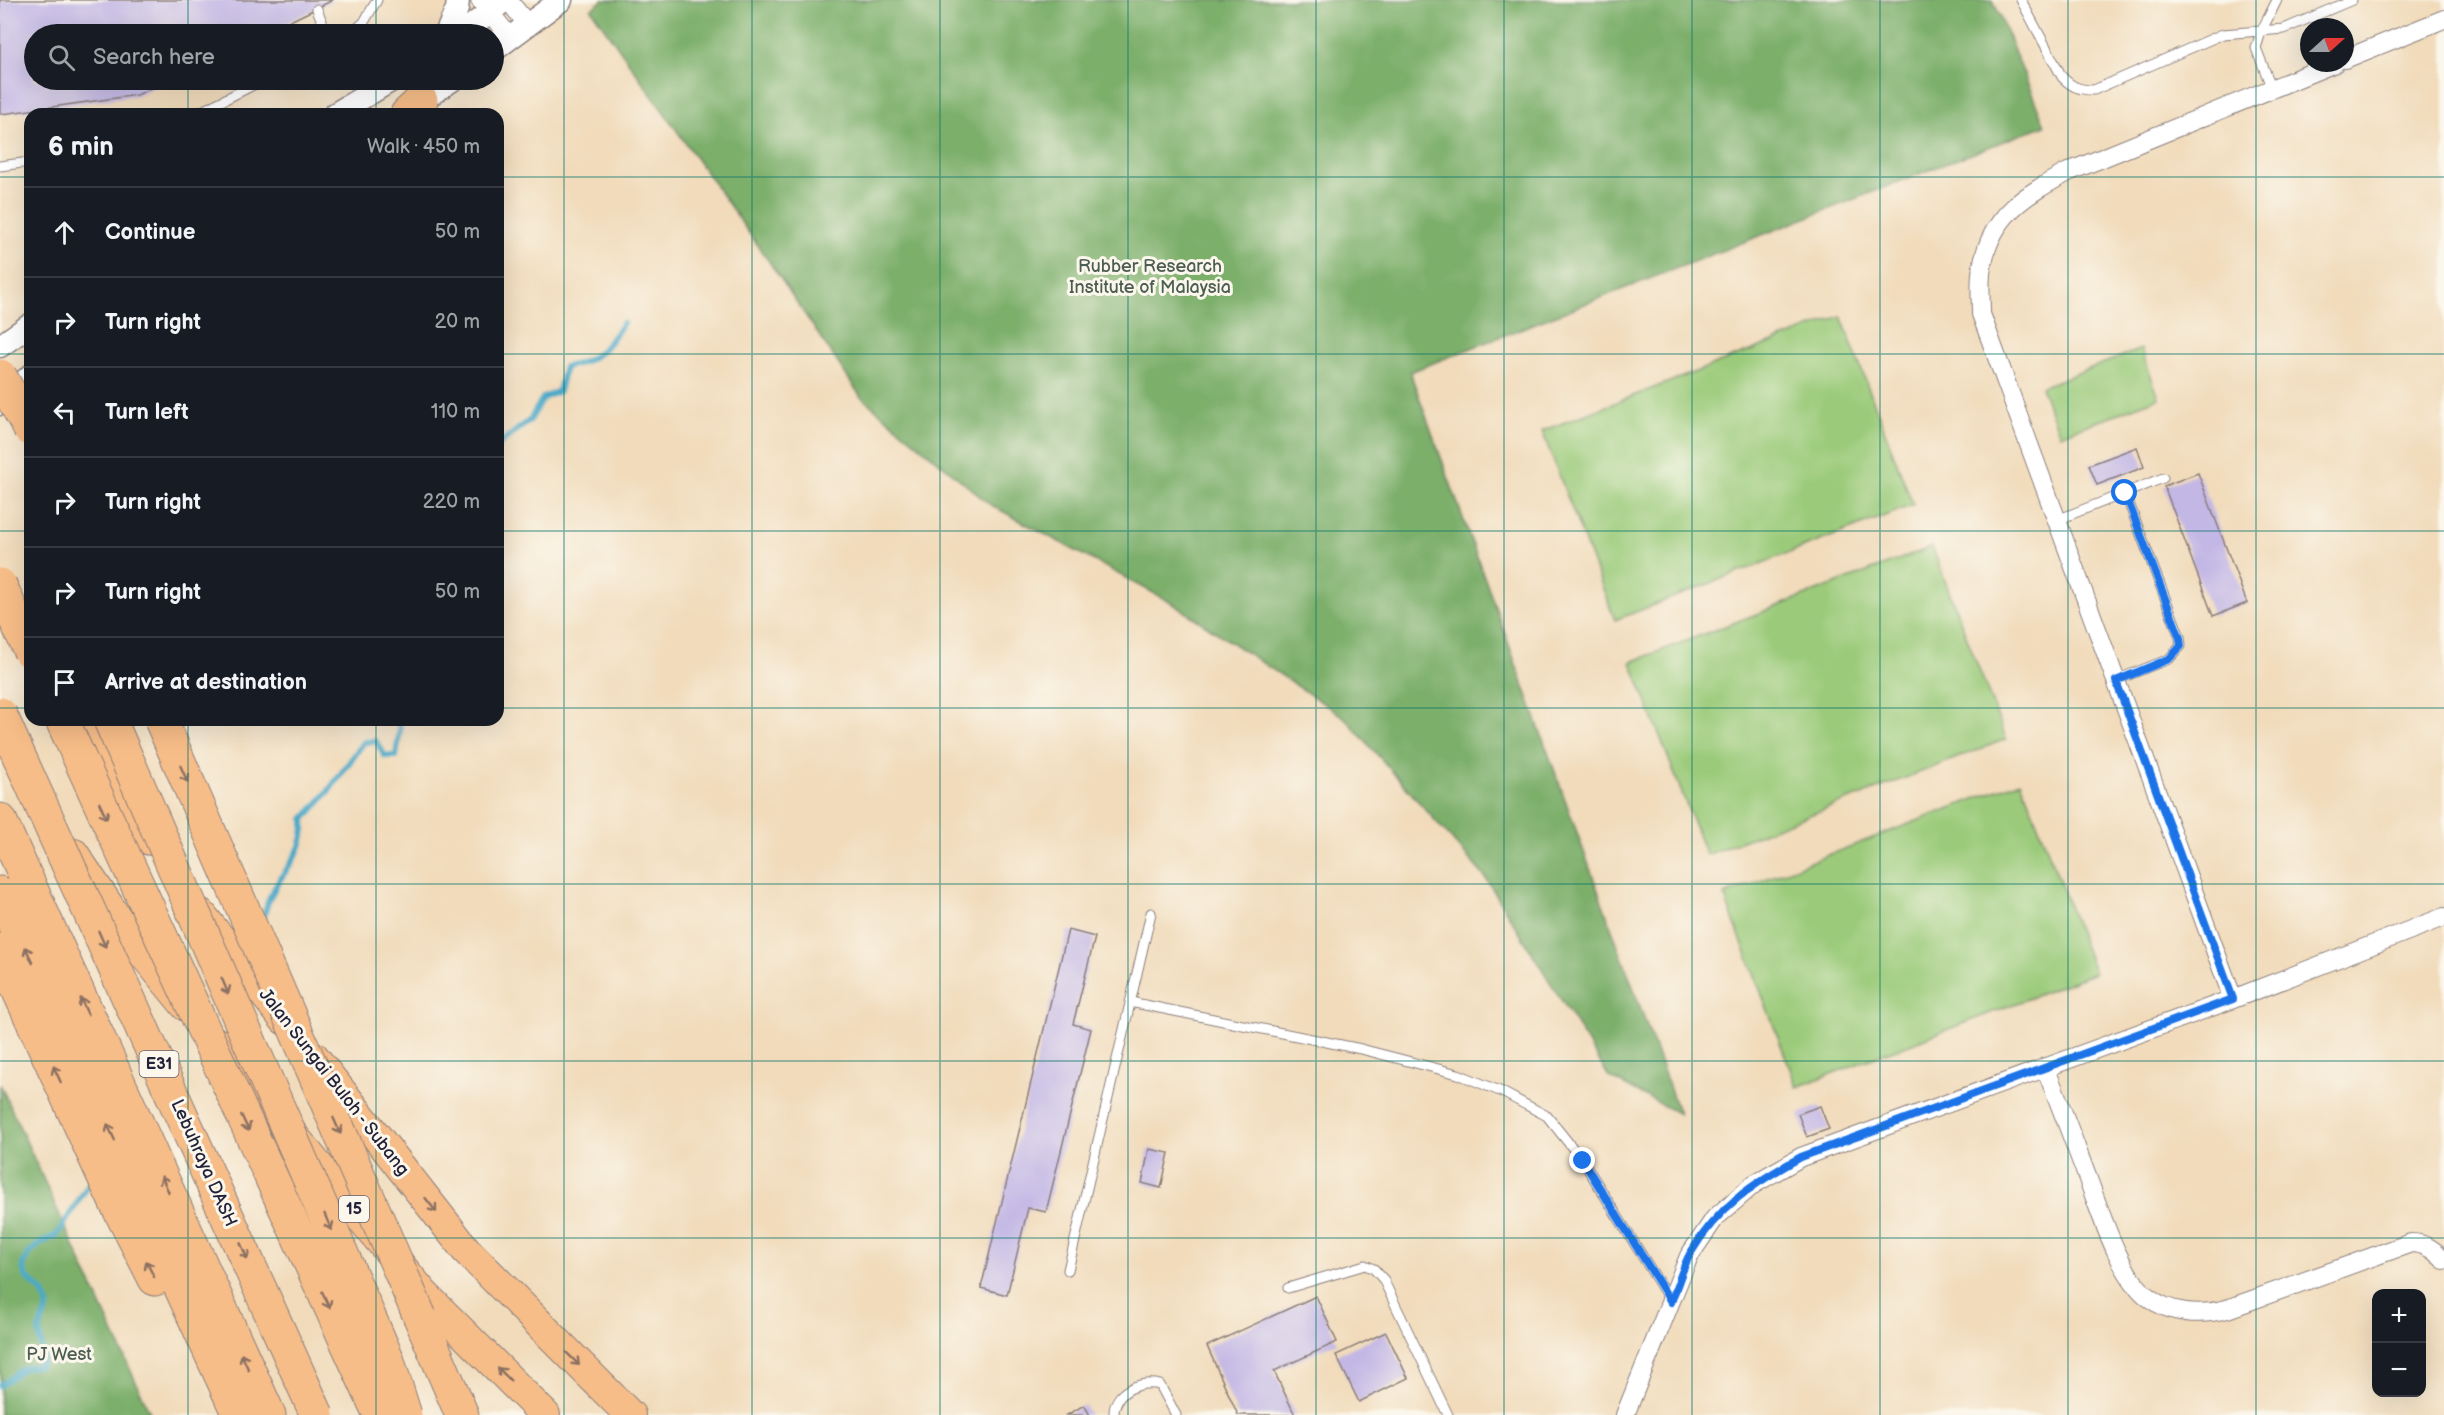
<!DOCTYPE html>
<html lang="en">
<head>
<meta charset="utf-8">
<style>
	:root { --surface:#171b24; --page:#20242c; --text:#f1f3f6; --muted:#9ea1a6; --line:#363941 }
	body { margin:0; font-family:"Balsamiq Sans",sans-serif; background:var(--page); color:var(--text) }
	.controls { position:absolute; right:18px; bottom:18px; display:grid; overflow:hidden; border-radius:12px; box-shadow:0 6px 24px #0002 }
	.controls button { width:54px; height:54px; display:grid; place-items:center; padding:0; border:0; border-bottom:2px solid var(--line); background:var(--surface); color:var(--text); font:30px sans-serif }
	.compass { position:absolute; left:2300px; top:18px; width:54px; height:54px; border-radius:50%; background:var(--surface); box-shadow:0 6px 24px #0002; rotate:69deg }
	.stop { position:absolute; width:18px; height:18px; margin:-14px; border:4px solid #1a73e8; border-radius:50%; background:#fff }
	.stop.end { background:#1a73e8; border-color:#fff; box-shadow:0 2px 6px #0008 }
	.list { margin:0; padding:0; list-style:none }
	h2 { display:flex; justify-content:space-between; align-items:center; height:78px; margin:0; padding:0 24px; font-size:26px }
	h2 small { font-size:20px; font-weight:400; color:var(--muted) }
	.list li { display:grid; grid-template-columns:39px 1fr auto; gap:18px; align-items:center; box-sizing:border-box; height:90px; padding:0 24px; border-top:2px solid var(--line) }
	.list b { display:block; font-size:22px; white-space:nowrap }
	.list em { font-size:20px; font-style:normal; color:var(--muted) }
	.icon { flex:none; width:33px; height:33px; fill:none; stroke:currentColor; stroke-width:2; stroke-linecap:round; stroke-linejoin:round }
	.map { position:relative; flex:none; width:2444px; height:1415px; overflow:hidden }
	.search { position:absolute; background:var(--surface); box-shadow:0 6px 24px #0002; left:24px; top:24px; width:480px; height:66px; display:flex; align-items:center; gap:15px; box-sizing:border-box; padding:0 21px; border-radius:33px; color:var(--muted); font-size:22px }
	.panel { position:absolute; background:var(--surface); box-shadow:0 6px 24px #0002; left:24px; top:108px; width:480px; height:618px; border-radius:18px }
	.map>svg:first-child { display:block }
</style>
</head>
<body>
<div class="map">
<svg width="2444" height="1415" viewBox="0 0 2444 1415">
	<rect width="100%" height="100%" fill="#fbf7ec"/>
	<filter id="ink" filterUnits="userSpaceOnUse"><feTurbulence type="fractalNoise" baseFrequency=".0167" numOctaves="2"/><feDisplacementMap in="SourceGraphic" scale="12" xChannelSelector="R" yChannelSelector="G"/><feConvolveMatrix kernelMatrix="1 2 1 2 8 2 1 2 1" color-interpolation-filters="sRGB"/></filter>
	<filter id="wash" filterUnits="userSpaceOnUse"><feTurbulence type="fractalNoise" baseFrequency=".008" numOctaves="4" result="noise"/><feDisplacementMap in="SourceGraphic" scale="24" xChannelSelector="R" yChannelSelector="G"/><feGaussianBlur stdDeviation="1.35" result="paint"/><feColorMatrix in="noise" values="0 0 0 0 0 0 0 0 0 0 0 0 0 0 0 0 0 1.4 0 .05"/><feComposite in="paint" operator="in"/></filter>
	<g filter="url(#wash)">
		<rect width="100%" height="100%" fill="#f1dbbb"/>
		<path fill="#9bcb7a" stroke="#5e765a" stroke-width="1.5" d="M1841,316L1913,505L1615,620L1542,431Z
			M2141,349L2159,398L2060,435L2041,387Z
			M1932,547L2006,739L1706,855L1631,662Z
			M2021,781L2095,973L1797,1087L1724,895Z"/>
		<path fill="#7caf6a" stroke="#4f6852" stroke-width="1.5" d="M603,0H1993L2045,125L1410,372L1679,1114L1609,1077L1485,877L1344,717L1172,603L989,504L861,397L768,260L591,9Z
			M0,1084L151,1415H0Z"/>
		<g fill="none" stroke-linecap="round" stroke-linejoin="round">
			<path stroke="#48a9c7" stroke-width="6" d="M498,445L530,420L543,398L559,391L565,367C597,361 606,349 623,323
				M498,567L503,573L498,580
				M262,921C265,913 267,903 271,895C285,867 306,853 304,819L327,793L364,742L376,741L385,756H396L400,729L398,720
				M0,1385C18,1377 14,1366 40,1366L43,1360L39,1330L48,1305L43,1293L25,1275L23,1265L29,1253L41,1243L57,1235L92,1179"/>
		</g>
		<g id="blocks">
			<path fill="#c3b7e5" d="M0,0H333L264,34H34V80H169L137,95L2,114H0Z
				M2137,447L2144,467L2097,485L2089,465Z
				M2198,473L2247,603L2213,616L2164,486Z
				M1068,930L1095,937L1073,1024L1091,1029L1046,1212L1028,1208L1007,1295L981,1288Z
				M1820,1106L1829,1129L1807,1137L1798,1114Z
				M1149,1149L1169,1153L1161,1188L1142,1183Z
				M1316,1296L1337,1342L1274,1371L1295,1415H1238L1207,1346Z
				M1386,1332L1408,1378L1359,1402L1336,1355Z
				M1084,1405L1090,1415H1067Z"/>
		</g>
	</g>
	<g filter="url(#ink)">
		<use href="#blocks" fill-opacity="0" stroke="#8a7e7b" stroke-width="1.5"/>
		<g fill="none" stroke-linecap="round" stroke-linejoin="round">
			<defs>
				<path id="service" d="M2021,0L2062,77C2072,87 2079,90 2094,90L2223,34L2284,29L2352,0
					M317,9L327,34
					M351,34L364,22L377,0
					M2272,89L2256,48L2261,32L2277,0
					M196,114L263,80
					M0,166L30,162
					M2057,520L2163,478
					M2116,680L2169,659L2181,646L2180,637L2125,493
					M1130,1002L1361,1049L1458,1074L1502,1092L1547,1116L1583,1161L1671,1302
					M1068,1270L1151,913
					M1288,1288L1365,1265L1374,1269L1383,1279L1448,1415
					M1114,1415C1113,1391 1141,1380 1160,1385L1176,1415"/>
				<path id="minor" d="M480,0L510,38
					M508,0L528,25
					M2345,59L2444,19
					M2233,999L1981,314C1981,299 1979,282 1982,267C1991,215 2025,195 2068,172L2335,63
					M2045,1067C2060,1104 2074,1142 2088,1179C2100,1211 2120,1276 2148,1297C2170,1314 2200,1316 2227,1309L2411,1243C2425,1243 2434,1250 2444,1260
					M1625,1415L1689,1256L1715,1218L1754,1184L1801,1157L2233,999L2444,917"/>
				<path id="tertiary" d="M446,34L457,9L458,0
					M461,34L505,0
					M494,50L561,0
					M410,108L452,80
					M335,114L392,80
					M0,346L30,325
					M1,404L30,376"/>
				<path id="trunk" d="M76,720L150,840
					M74,854L128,935L186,1006
					M201,914L285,1020
					M217,1043L423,1293L545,1415
					M314,1057L466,1250L630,1415"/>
				<path id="motorway" d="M407,114L421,101
					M0,820L269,1415
					M0,893L239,1415
					M0,950L115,1201L155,1279
					M420,1317L462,1415"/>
			</defs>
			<use href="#service" stroke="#8a7e7b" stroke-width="11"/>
			<use href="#minor" stroke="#8a7e7b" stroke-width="20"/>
			<use href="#tertiary" stroke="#8a7e7b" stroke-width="25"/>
			<use href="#trunk" stroke="#8a7e7b" stroke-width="32"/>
			<use href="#motorway" stroke="#8a7e7b" stroke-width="35"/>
			<use href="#service" stroke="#fff" stroke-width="9"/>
			<use href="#minor" stroke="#fff" stroke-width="18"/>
			<use href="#tertiary" stroke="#fff" stroke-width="22"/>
			<use href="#trunk" stroke="#f7bd88" stroke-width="30"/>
			<use href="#motorway" stroke="#f7bd88" stroke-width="33"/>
			<defs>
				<path id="motorway-bridge" d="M0,376L30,429
					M0,585L30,651
					M0,714L317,1415
					M62,720L380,1415
					M110,720L387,1358L405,1415
					M161,720L420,1317"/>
			</defs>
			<use href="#motorway-bridge" stroke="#8a7e7b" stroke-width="35" stroke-linecap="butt"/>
			<use href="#motorway-bridge" stroke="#f7bd88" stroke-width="33"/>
		</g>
		<defs><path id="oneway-shaft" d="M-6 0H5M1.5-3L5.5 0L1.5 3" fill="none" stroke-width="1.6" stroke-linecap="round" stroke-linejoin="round" transform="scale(1.5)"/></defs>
		<g stroke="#8c7062">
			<use href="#oneway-shaft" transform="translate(184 774) rotate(66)"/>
			<use href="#oneway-shaft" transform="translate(103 811) rotate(65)"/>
			<use href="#oneway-shaft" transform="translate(102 939) rotate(66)"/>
			<use href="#oneway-shaft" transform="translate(29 955) rotate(-115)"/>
			<use href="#oneway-shaft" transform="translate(225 986) rotate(67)"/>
			<use href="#oneway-shaft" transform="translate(84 1006) rotate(-114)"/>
			<use href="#oneway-shaft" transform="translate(57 1074) rotate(-115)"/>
			<use href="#oneway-shaft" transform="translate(245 1123) rotate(65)"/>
			<use href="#oneway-shaft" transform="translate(337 1126) rotate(66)"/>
			<use href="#oneway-shaft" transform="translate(111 1132) rotate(-115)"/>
			<use href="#oneway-shaft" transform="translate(165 1184) rotate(-114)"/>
			<use href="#oneway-shaft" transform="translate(431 1205) rotate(52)"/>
			<use href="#oneway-shaft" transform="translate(328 1222) rotate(67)"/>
			<use href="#oneway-shaft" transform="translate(244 1251) rotate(66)"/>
			<use href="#oneway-shaft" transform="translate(150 1269) rotate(-117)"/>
			<use href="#oneway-shaft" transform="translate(326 1300) rotate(65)"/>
			<use href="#oneway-shaft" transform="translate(573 1359) rotate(45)"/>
			<use href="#oneway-shaft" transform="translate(245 1362) rotate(-114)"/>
			<use href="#oneway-shaft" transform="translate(504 1374) rotate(-135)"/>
		</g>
	</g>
	<g fill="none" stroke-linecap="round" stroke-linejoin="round" filter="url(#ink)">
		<path stroke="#1a73e8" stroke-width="8" d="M1583,1161L1671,1302C1677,1287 1682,1269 1690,1254C1718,1206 1754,1183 1801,1157L2233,999L2116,681L2169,659L2181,646L2180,638L2125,493"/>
	</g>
	<path fill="none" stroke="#0f766e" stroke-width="1.5" stroke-opacity="0.55" d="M188,0V34M376,0V34M564,0V1415M752,0V1415M940,0V1415M1128,0V1415M1316,0V1415M1504,0V1415M1692,0V1415M1880,0V1415M2068,0V1415M2256,0V1415M188,80V114M376,80V114M0,177H30M498,177H2444M0,354H30M498,354H2444M0,531H30M498,531H2444M0,708H30M498,708H2444M188,720V1415M376,720V1415M0,884H2444M0,1061H2444M0,1238H2444"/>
	<g text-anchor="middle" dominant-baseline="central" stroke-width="6" stroke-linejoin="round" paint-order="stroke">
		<g fill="#fbf7ec" stroke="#636270" stroke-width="1.5">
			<rect x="139.5" y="1051" width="39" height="26" rx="4.5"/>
			<rect x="339" y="1196" width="30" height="26" rx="4.5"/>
		</g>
		<g font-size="16" font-weight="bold" fill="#22223b">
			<text x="159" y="1064">E31</text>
			<text x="354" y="1209">15</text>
		</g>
		<g font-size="18" fill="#4c5d51" stroke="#fbf7ec">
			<text x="1150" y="266">Rubber Research<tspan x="1150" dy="21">Institute of Malaysia</tspan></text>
			<text x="59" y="1354">PJ West</text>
		</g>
		<g font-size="18" fill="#22223b" stroke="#fbf7ec">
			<text transform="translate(334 1082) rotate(52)">Jalan Sungai Buloh - Subang</text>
			<text transform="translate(204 1163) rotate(66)">Lebuhraya DASH</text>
		</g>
	</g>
</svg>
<div class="controls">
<button>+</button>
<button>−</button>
</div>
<svg class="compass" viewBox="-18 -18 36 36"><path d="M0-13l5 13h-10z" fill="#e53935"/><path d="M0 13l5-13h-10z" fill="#9ea1a6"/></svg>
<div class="stop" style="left:2125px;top:493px"></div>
<div class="stop end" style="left:1583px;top:1161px"></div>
<div class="search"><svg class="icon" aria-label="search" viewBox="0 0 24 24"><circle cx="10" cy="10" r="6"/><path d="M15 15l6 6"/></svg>Search here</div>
<section class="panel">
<h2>6 min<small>Walk · 450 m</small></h2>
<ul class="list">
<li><svg class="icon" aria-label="ahead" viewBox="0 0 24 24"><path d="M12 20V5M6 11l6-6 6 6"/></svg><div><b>Continue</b></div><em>50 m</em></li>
<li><svg class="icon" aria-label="right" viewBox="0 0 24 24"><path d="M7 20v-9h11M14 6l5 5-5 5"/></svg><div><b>Turn right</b></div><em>20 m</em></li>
<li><svg class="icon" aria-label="left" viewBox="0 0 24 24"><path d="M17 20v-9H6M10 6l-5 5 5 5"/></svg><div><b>Turn left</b></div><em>110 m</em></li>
<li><svg class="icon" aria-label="right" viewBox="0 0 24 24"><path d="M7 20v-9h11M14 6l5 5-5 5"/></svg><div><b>Turn right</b></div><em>220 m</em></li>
<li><svg class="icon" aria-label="right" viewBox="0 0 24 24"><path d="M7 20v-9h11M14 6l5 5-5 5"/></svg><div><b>Turn right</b></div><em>50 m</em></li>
<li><svg class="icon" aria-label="arrive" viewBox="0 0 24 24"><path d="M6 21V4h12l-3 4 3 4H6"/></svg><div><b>Arrive at destination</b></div></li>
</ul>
</section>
</div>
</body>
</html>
